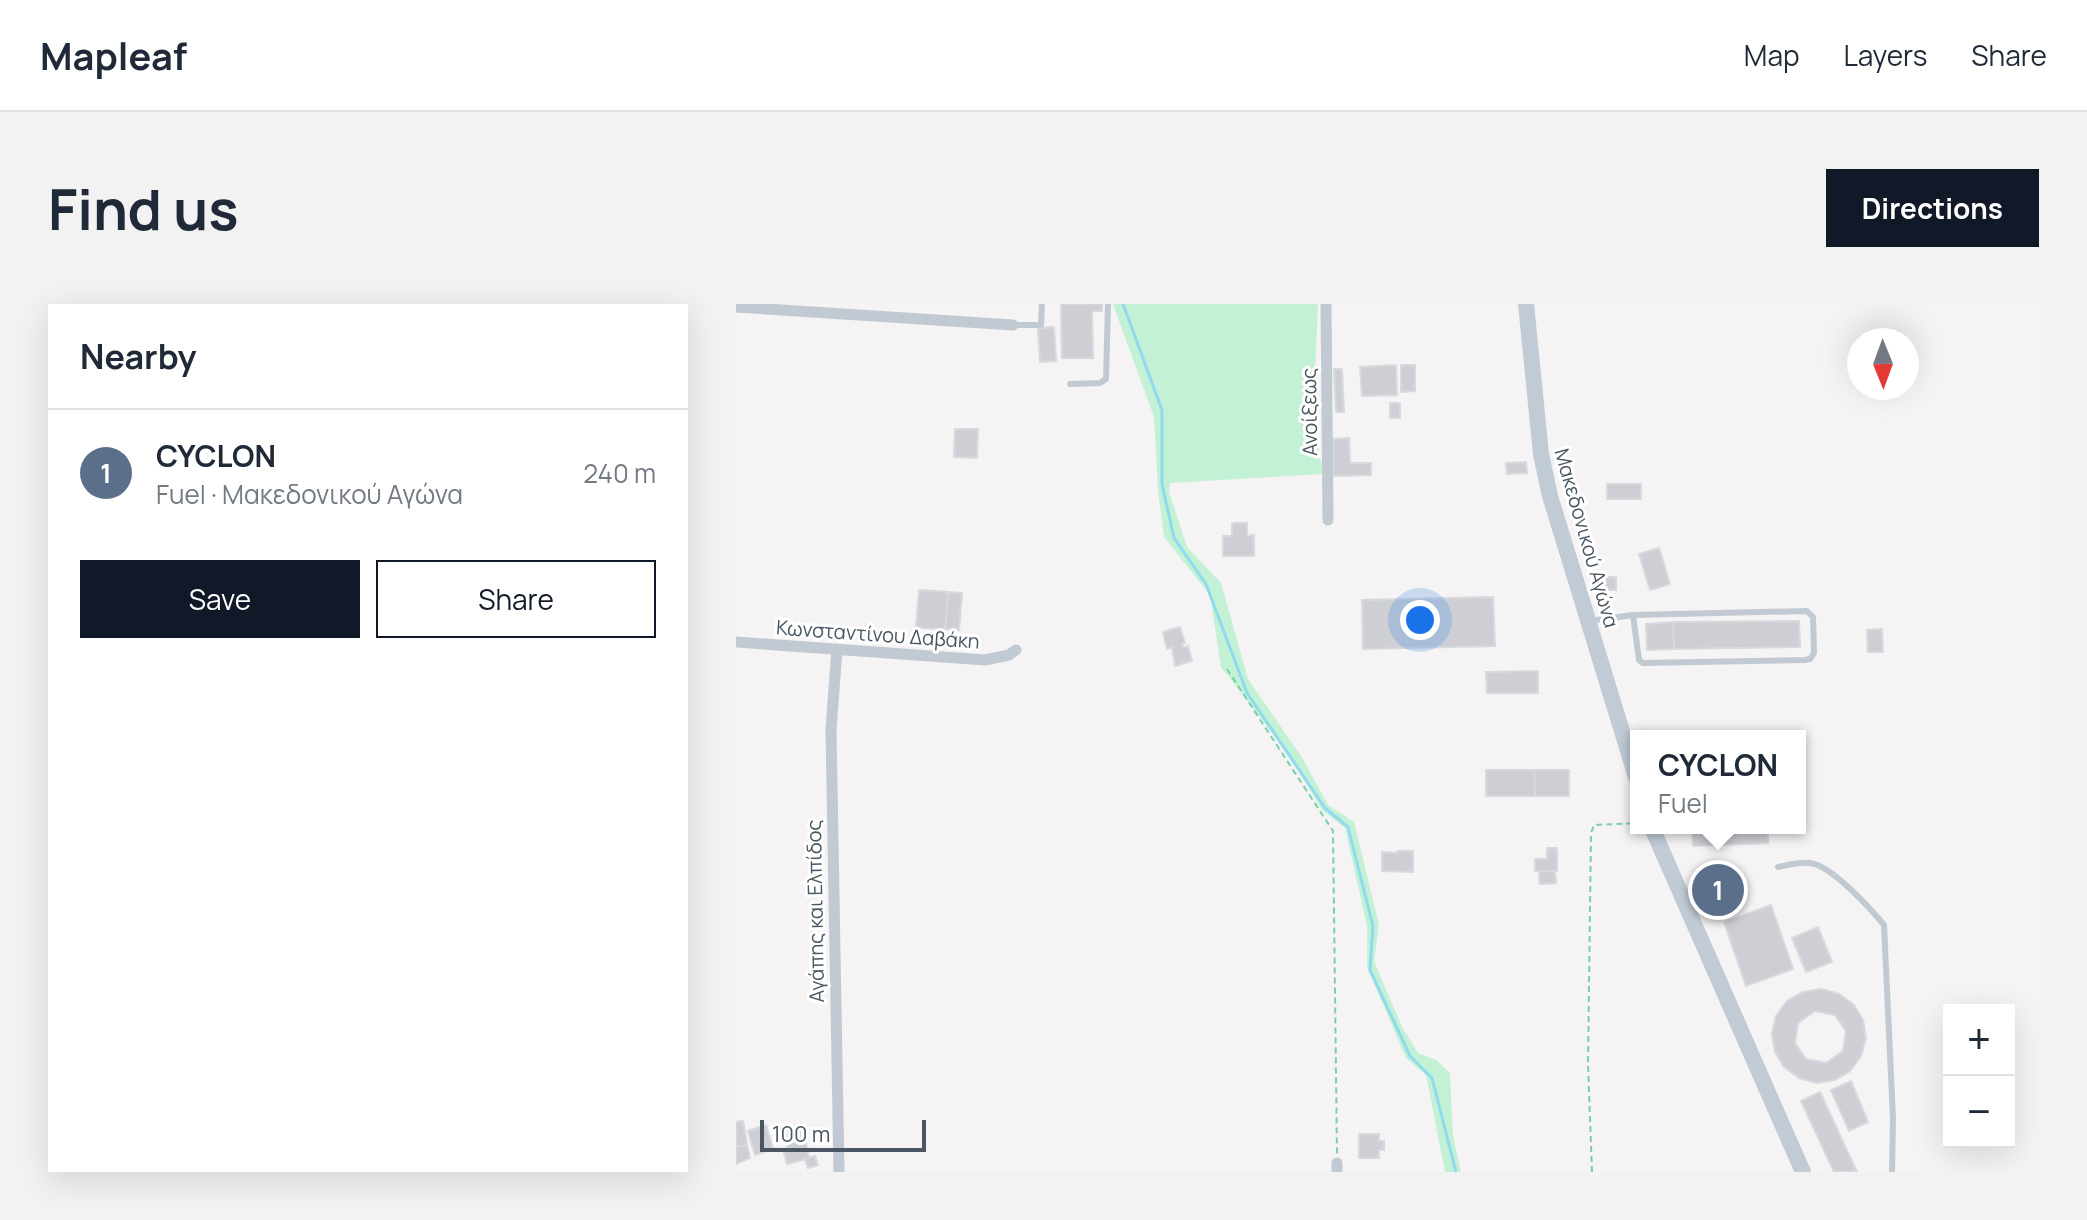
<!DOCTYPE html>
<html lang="en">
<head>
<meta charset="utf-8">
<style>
	:root { --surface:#fff; --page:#f2f2f3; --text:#1f2937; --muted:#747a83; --line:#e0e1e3; --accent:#111827 }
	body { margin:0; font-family:Manrope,sans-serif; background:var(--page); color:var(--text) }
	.controls { position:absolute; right:24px; bottom:24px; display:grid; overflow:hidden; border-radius:0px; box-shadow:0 8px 32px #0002 }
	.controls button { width:72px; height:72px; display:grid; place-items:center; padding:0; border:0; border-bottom:2px solid var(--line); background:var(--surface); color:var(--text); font:40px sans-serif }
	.compass { position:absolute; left:1111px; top:24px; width:72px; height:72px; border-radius:50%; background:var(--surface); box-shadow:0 8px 32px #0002; rotate:179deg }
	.scale { position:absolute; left:24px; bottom:20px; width:166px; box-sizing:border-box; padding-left:8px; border:4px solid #4a5661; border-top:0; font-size:22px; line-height:28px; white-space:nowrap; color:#4a5661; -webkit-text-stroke:6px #fff; paint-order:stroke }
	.you { position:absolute; left:684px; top:316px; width:28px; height:28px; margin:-20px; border:6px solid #fff; border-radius:50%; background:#1a73e8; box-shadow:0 0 0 12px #1a73e833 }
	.badge { display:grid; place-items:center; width:52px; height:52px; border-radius:50%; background:var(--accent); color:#fff; font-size:26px; font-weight:700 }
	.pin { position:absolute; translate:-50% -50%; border:4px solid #fff; box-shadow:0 2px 8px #0006 }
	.popup { position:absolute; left:894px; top:426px; width:176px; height:104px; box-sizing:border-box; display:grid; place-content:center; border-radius:0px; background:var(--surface); filter:drop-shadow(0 2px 6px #0005); font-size:26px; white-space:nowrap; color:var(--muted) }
	.popup b { font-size:30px; color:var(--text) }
	.popup::after { content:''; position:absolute; left:50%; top:100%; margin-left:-16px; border:16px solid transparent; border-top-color:var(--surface) }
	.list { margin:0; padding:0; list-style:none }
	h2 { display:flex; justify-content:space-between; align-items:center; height:104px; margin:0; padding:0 32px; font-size:34px }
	h2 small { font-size:26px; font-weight:400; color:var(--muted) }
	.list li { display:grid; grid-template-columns:52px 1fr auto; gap:24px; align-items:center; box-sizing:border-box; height:128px; padding:0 32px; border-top:2px solid var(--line) }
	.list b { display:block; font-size:30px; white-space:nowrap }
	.list p { margin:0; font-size:26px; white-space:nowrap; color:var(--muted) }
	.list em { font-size:26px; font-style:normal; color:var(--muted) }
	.actions { display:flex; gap:16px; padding:24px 32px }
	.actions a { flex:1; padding:18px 0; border:2px solid var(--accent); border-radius:0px; text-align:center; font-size:28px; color:var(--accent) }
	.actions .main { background:var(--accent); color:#fff }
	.map { position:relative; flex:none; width:1303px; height:868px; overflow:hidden; border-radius:0px }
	header { display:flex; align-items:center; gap:48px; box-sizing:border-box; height:112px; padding:0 40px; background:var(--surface); border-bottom:2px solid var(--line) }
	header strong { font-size:38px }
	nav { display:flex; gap:44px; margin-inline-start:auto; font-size:28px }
	.intro { display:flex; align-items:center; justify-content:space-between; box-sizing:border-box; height:192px; padding:0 48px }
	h1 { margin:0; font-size:56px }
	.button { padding:20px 36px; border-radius:0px; background:var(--accent); color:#fff; font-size:28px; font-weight:700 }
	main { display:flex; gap:48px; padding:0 48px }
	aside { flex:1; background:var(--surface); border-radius:0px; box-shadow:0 8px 32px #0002 }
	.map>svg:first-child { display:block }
</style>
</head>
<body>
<header>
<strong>Mapleaf</strong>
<nav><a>Map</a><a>Layers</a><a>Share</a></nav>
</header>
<div class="intro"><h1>Find us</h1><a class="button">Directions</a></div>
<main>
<aside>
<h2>Nearby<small></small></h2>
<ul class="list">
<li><span class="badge" style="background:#5c6f8a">1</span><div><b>CYCLON</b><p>Fuel · Μακεδονικού Αγώνα</p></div><em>240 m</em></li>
</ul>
<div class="actions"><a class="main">Save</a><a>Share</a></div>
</aside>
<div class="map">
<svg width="1303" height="868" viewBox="0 0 1303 868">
	<rect width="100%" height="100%" fill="#f5f3f3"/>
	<path fill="#c3f1d5" d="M377,0H582L577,116L587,170L434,179L433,188L451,243L485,279L512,375L567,455L592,501L618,518L643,621L638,657L666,723L682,749L700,756L714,769L717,832L725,868H709L690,771L670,754L631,663V622L609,524L586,506L553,451L485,363L474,291L428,233L422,186L418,113Z"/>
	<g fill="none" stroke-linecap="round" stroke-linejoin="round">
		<path stroke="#90daee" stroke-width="3" d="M387,0L426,106V180L438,234L470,280L511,389L589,504L612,523L637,622L634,666L674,752L696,774L720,868"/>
	</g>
	<path fill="#cdcfd5" stroke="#d7d9de" stroke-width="2" fill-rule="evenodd" d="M325,0H366V7H356L357,54H326Z
		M318,23L320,57L304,58L302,24Z
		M660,61L661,91L626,92L624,63Z
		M665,61H679V87L665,88Z
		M598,65H606L608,108H600Z
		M654,99H664V114H654Z
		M219,125H242L241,154L218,153Z
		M613,134L614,159H635V171L597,172V135Z
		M790,158L791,169L771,170L770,159Z
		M871,180H905V195H871Z
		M496,219H511V232L518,231V252H487V232H496Z
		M923,244L934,280L914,286L903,250Z
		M865,273H880V286H865Z
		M183,286L212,288L209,326L180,323Z
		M212,288L226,289L223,326L209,325Z
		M757,293L759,342L627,345L626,296Z
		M1063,317L1064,343L938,345L937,318Z
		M937,318L938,345L911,346L910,320Z
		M444,323L449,339L446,340L447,344L452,342L456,357L439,362L436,343L431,345L427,328Z
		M1146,325L1147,348H1132L1131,326Z
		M802,367V389H751L750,368Z
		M750,466H798L799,492H750Z
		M798,466H833V492H799Z
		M956,524H1032V539L957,542Z
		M811,544H821V567H799V555H811Z
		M661,547H677V568L646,567V548L661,549Z
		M995,563L1006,595L969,608L958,576Z
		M803,567H819L820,579L804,580Z
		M1035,601L1057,665L1010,682L988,618Z
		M1082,623L1096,658L1070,668L1056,634Z
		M1085,685L1103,690L1118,701L1127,716L1130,734L1125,752L1114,767L1099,776L1081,779L1063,774L1048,763L1039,748L1036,730L1040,712L1051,697L1067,688ZM1079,707L1099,711L1110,727L1107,747L1090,759L1070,755L1059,739L1062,719Z
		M1115,777L1132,818L1113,827L1095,786Z
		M1084,788L1121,868H1098L1065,797Z
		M7,817L11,841L0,843V818Z
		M66,820L73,854L51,860L47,845L52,843L47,826Z
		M30,821L37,845L19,851L12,827Z
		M623,830H643V837H648V846H643V854H623Z
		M11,841L14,854L0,860V843Z
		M79,852L82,861L72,864L69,855Z"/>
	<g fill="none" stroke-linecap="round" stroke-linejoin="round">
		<path stroke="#7ad0a6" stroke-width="2" stroke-dasharray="6 4" stroke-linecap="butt" d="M491,365L597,527L601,850
			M856,868L852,760L855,529L858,521L900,519"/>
		<path stroke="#c1cad2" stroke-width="6" d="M277,21H305L306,0
			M334,80L364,79L370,75L372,0
			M853,317L897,311L1071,307L1077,313L1078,349L1074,355L1069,356L907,359L903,356L897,311
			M1042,563C1052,561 1064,558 1074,559C1095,561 1135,605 1148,621L1157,814L1156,868"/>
		<path stroke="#c1cad2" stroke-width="11" d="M590,0L592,216
			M0,3L277,21
			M0,338L249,356L273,351L280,346
			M101,345L95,426L103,868
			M601,859V868"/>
		<path stroke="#c1cbd6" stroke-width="16" d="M790,0L805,150L814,192L900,473
			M916,524L1067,868"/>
	</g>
	<g text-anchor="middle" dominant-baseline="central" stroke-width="6" stroke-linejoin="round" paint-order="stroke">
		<g font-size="20" fill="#4a5661" stroke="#fff">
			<text transform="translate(573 108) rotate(-91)">Ανοίξεως</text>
			<text transform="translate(851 234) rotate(74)">Μακεδονικού Αγώνα</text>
			<text transform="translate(142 330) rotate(4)">Κωνσταντίνου Δαβάκη</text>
			<text transform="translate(79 607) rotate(-91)">Αγάπης και Ελπίδος</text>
		</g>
	</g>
</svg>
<div class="controls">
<button>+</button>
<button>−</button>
</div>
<svg class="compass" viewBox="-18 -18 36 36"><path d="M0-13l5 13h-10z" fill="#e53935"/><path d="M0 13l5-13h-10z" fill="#747a83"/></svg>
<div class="scale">100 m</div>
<div class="you"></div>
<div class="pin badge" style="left:982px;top:586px;background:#5c6f8a">1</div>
<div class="popup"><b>CYCLON</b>Fuel</div>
</div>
</main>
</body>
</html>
